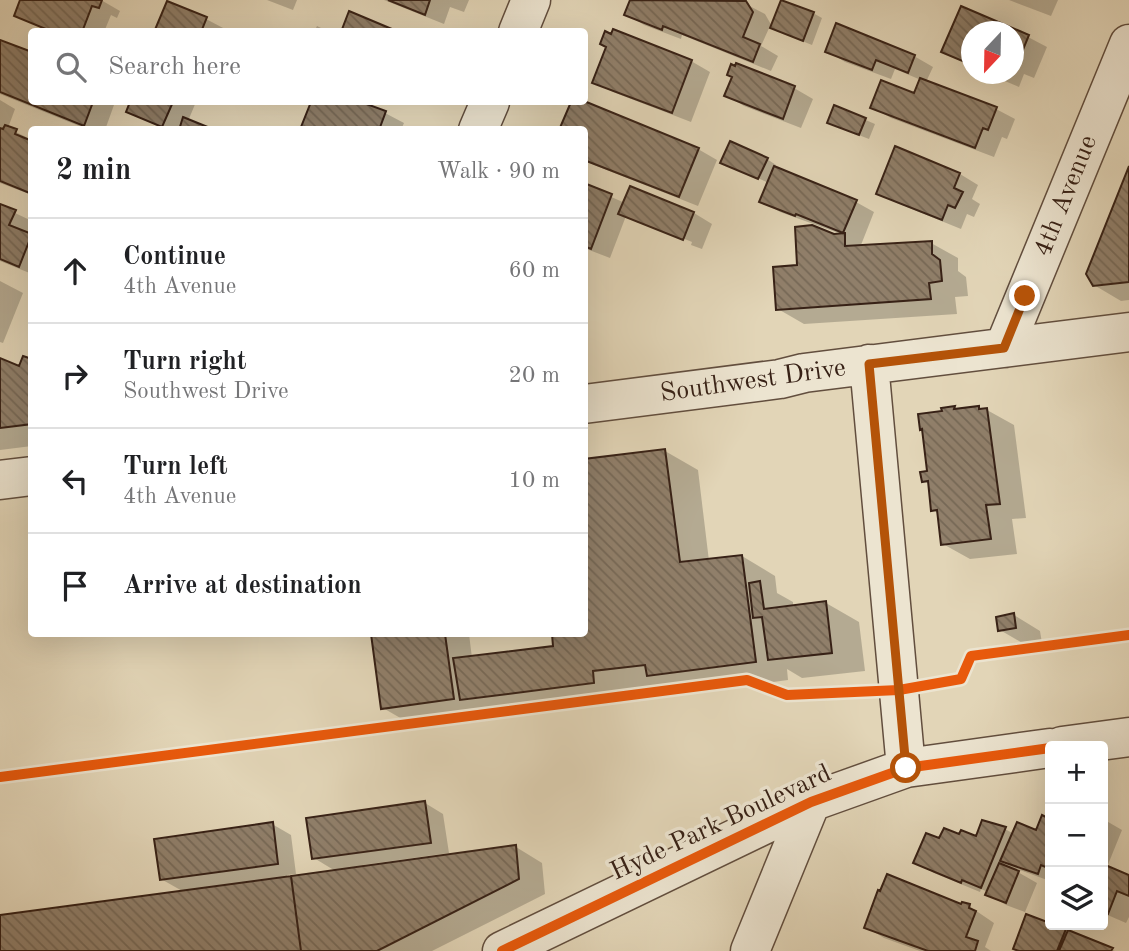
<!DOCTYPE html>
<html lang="en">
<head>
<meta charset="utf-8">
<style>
	:root { --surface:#fff; --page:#f2f2f2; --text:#202124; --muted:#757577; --line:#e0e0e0 }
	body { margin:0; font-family:"Old Standard TT",serif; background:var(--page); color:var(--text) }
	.controls { position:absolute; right:21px; bottom:21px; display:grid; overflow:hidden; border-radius:7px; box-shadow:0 7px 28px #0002 }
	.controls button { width:63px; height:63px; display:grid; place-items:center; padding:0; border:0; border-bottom:2px solid var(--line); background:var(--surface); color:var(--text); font:35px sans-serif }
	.compass { position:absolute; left:961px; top:21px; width:63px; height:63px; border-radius:50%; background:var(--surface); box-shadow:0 7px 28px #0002; rotate:202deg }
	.stop { position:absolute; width:21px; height:21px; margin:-16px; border:5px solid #b45309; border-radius:50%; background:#fff }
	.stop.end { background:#b45309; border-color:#fff; box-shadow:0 2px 7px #0008 }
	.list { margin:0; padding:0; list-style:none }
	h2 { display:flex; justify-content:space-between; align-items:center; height:91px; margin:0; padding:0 28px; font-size:30px }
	h2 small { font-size:23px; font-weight:400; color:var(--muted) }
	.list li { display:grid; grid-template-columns:46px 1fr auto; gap:21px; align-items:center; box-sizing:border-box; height:105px; padding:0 28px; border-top:2px solid var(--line) }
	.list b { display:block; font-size:26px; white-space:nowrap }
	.list p { margin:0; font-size:23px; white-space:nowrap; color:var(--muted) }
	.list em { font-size:23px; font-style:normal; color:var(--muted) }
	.icon { flex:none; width:38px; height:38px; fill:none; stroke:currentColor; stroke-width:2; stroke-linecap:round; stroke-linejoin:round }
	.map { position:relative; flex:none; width:1129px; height:951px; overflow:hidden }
	.search { position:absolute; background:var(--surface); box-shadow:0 7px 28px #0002; left:28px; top:28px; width:560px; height:77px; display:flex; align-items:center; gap:18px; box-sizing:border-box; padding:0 24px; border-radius:7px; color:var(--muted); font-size:26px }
	.panel { position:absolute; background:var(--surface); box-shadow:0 7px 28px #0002; left:28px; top:126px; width:560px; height:511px; border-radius:7px }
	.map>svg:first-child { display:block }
</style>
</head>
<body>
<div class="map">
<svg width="1129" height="951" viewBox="0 0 1129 951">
	<defs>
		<pattern id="building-back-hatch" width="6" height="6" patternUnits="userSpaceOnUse" patternTransform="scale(1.75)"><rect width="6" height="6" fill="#907f6a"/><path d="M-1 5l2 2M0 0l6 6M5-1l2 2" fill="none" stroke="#766856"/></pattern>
	</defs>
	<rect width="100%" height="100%" fill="#e2d5b7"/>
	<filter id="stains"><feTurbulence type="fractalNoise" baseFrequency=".00286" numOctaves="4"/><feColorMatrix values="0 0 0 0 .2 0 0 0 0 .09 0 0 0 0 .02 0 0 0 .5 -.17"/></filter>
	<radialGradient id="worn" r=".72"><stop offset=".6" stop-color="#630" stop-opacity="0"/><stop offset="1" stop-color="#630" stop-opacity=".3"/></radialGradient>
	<path fill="#0003" d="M22,0H101L120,11L117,18L111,15L104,32H49L16,15Z
		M267,0H297L293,10Z
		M384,0H469L464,12L450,7L444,24Z
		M632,0H738L765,14L773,28L813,13L822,18L812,45L782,33L770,26L761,46L778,56L771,71L682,35L681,39L644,25L626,14Z
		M1009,0H1058L1051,16Z
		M962,9L1028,37L1047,47L1034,78L1024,74L1019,87L988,74H1014V32H972V66L944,52Z
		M206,19L225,29L224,32H156Z
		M317,26L329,32H314Z
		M0,44L32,102H107L114,105L105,130H89L0,94Z
		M827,51L914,56L933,67L926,82L996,109L1015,119L1007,139L1002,137L994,157L891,118L872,107L915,96L921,80L895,69L891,79L845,62Z
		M691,61L710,72L691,122L613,92L594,82Z
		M737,66L794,88L813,99L801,128L744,106L726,95Z
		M0,100L15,109L8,128L32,140V195L0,183Z
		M132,102H196L188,121L211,130H165L128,111Z
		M313,102H357L385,113L404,123L401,130H309L303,126Z
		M573,102H582L698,149L717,160L698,206L584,161V130H561Z
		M835,107L875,124L869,139L838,127Z
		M896,149L960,174L978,185L972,199L980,204L974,217L967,214L961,229L897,203L879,193Z
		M767,159L776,165L774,168L856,202L874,212L861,245L864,246L931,243L958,258V271L966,277L968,296L955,297L957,314L804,324L778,309L799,267L844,235L780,212L761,201L769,183L732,167Z
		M1129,171V300L1121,301L1094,285Z
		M584,185L625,203L631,188L694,213L712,224L702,249L691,245L692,242L638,220V223L626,216L610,258L584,248Z
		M0,206L32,221L28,235L32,236V274L0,261Z
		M0,281L23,293L3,343L0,342Z
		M0,360L20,368L32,361V446L0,450Z
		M955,408L958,410L978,408L987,410L1014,425L1026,518L1012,519L1017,554L970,559L943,544L939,514L933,510L931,485L923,481L929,473L943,410Z
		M665,451L698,470L709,561L742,556L775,576L777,593L793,602V607L826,603L859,622L865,671L802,678L787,669L788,680L682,694L665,685L625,690L626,701L494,718L479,709L480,714L409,723L383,708L374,634H469L472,658L555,648L553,634H584Z
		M1014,615L1040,631L1042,643L1026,645L1000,630Z
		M425,803L443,814L449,853L363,865L364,868L516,847L542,863L545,894L432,951H0V917L184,892L161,879L272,824L291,835L296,874L287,875V878L337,872L314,858Z
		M1043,818L1050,821V881L1017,869L1016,871L1037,883L1025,912L1006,905L988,894V892L981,889L980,892L934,873L915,862L940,841L977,838L1005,829L1014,834L1037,832Z
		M1103,819L1122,830L1107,867L1129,877V917L1126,923L1103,913Z
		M969,906L994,923L985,947L991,951H920L884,938L866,927Z
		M1065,931L1069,933L1115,951H1021Z"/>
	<path fill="url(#building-back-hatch)" stroke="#372116" stroke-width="2" d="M20,0H102L99,8L92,6L82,32H53L14,16Z
		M388,0H430L425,15Z
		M630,0L746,1L753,12L743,37L760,44L753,62L663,26L662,30L624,15Z
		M781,0L814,12L803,41L770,28Z
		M167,1L207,17L201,32H154Z
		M961,6L1029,35L1015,69L1014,32H972V65L941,52Z
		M349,11L399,32H341Z
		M836,23L915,55L908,73L876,60L872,70L825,52Z
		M613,29L692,60L672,113L592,83L606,47L600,44L605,31L611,34Z
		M0,40L32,52V102H93L84,126L0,92Z
		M736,63L795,86L783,119L724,96L732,77L727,75L731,64L735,66Z
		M920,78L997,107L988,130L983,128L975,148L870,108L881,80L914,93Z
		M584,101L699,148L679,197L584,160V130H559L571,102Z
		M130,102H173L162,127L126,112Z
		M311,102H361L386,111L379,130H307L301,127Z
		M834,105L866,118L859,135L827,123Z
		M183,117L215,130H179Z
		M5,125L17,129L15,134L32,141V194L0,181V128L3,129Z
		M730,141L768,158L758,179L720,163Z
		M895,146L960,173L954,188L963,192L955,208L948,205L942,220L876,194Z
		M774,166L857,200L843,233L796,214L795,216L759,202Z
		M1129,166V282L1093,286L1086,274Z
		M584,183L612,194L591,249L584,246Z
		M630,186L694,212L683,240L618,214Z
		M0,204L16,210L9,225L32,234L19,267L0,259Z
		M812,225L834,234L845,233V246L932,241V254L940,260L942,281L929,283L931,299L776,310L773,267L797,265L795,227Z
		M23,356L32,359V424L0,428V358L19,366Z
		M955,406L954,409L979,406V409L987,408L1000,504L986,505L991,539L941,545L937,510L931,511L928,481L922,482L920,472L927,471L922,429L920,430L918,414L942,411L941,408Z
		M665,449L680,562L742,555L756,662L647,676L645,665L593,671L594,683L460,700L453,658L553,646L552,634H584V459Z
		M760,581L764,609L826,601L832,653L768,660L762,617L753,618L749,583Z
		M1014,613L1016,628L998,631L996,617Z
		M371,634H445L454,699L381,709Z
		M425,801L431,843L312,859L306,818Z
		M1042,815L1050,819V869L1041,865L1038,874L1000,861L1017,822L1036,830Z
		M982,820L1006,827L981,888L962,880L961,883L913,863L926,833L939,838L944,828L959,834L961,830L976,836Z
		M273,822L278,864L160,880L154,839Z
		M516,845L519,879L377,951H301L291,876Z
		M999,863L1019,871L1006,903L985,895Z
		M1103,864L1129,875V896L1117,891L1108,914L1103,912Z
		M887,874L961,904L962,902L970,904L969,908L976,911L966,937L978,941L975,951H928L864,928L878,890L880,891Z
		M291,876L301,951H0V915Z
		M1026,914L1066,929L1057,951H1019L1013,949Z
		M1068,930L1113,948L1111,951H1059Z"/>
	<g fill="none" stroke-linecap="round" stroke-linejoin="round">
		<defs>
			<path id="minor" d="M518,32L531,0
				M478,130L490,102
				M1004,348L1129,44
				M869,364L906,768
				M584,404L780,379L804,373L1129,332
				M0,480L32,476
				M1062,746L1129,737
				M502,951L811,802L906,768L1050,748
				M750,951L811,802"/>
		</defs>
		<use href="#minor" stroke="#624e3e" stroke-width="41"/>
		<use href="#minor" stroke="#ece4d0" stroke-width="38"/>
		<defs>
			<path id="cycleway" d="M0,777L747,680L787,695L899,690L961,679L971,656L1129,635
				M502,951L811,802L906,768L1050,748"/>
		</defs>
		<use href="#cycleway" stroke="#ece4d0" stroke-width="15"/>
		<use href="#cycleway" stroke="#e8590c" stroke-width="10"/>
	</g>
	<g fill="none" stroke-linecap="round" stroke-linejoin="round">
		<path stroke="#b45309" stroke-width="9" d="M906,768L869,364L1004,348L1025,296"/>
	</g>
	<g text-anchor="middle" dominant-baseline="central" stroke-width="7" stroke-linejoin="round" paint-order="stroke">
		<g font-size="26" fill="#372116" stroke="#ece4d0">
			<text transform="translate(1066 196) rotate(-68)">4th Avenue</text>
			<text transform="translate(753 381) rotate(-8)">Southwest Drive</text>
			<text transform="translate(721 823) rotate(-25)">Hyde Park Boulevard</text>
		</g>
	</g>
	<rect width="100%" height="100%" filter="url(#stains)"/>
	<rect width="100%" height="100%" fill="url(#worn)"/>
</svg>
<div class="controls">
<button>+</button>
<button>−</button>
<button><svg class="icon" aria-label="layers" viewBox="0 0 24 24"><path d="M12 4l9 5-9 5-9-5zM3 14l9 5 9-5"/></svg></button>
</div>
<svg class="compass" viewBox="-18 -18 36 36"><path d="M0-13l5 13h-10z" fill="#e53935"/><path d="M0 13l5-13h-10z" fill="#757577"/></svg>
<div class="stop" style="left:906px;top:768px"></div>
<div class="stop end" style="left:1025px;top:296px"></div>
<div class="search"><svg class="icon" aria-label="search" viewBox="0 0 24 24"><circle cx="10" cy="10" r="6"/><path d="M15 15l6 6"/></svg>Search here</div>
<section class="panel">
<h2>2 min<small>Walk · 90 m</small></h2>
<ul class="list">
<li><svg class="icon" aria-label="ahead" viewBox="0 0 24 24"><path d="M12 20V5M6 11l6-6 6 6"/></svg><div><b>Continue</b><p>4th Avenue</p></div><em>60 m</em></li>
<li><svg class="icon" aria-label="right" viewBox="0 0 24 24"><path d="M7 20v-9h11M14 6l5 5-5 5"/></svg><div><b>Turn right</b><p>Southwest Drive</p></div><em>20 m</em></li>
<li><svg class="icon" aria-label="left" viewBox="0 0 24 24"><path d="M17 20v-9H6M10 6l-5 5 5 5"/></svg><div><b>Turn left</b><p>4th Avenue</p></div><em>10 m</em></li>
<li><svg class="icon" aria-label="arrive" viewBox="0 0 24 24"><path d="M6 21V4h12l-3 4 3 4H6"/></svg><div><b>Arrive at destination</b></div></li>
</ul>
</section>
</div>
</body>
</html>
